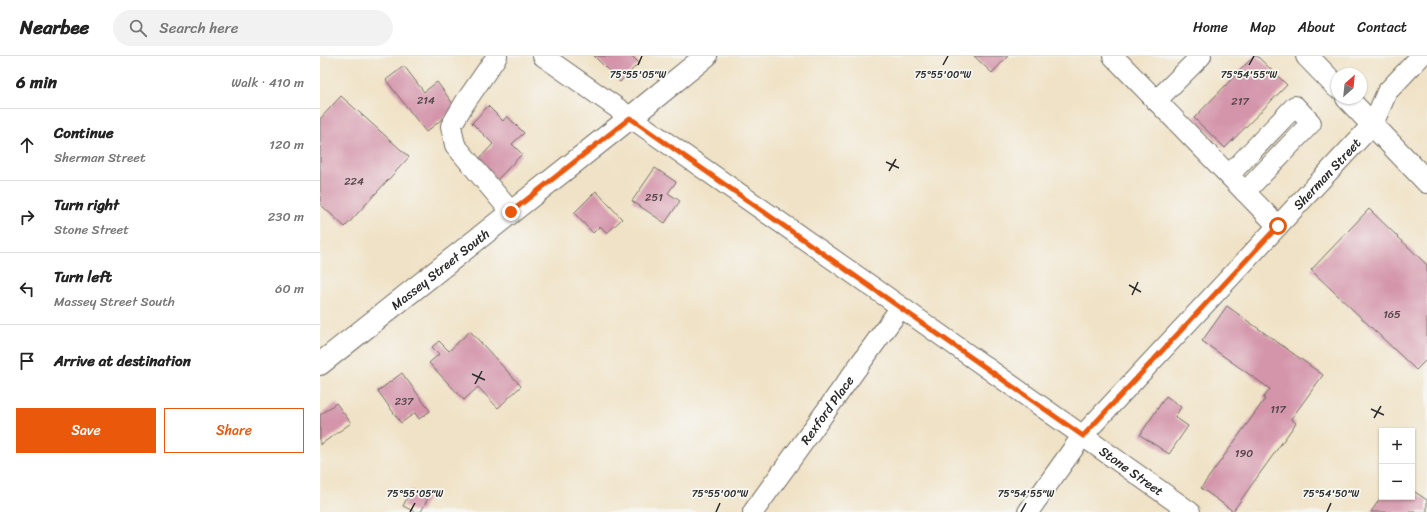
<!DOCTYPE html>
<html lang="en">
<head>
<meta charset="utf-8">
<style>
	:root { --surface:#fff; --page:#f2f2f2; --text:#222; --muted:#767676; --line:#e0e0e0; --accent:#ea580c }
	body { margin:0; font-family:Sriracha,sans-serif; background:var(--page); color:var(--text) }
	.controls { position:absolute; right:12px; bottom:12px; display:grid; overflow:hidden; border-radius:0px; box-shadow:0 1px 3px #0004 }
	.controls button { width:36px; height:36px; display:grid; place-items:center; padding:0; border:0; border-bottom:1px solid var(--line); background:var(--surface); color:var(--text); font:20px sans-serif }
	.compass { position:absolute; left:1011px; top:12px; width:36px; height:36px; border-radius:50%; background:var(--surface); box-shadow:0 1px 3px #0004; rotate:27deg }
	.stop { position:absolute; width:12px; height:12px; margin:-9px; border:3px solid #ea580c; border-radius:50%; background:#fff }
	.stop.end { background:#ea580c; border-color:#fff; box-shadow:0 1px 4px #0008 }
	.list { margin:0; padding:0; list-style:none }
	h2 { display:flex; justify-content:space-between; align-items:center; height:52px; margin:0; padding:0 16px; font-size:17px }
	h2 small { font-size:13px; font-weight:400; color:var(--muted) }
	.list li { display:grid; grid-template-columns:26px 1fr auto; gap:12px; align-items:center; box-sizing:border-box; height:72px; padding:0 16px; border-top:1px solid var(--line) }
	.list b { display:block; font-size:15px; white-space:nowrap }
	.list p { margin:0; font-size:13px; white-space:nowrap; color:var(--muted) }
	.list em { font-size:13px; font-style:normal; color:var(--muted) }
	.actions { display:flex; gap:8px; padding:12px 16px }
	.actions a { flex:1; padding:9px 0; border:1px solid var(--accent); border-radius:0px; text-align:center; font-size:14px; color:var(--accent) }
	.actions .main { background:var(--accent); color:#fff }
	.icon { flex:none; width:22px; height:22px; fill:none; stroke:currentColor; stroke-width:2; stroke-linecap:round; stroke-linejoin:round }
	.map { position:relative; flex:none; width:1107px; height:456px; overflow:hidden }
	header { display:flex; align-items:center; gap:24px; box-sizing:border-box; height:56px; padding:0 20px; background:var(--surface); border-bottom:1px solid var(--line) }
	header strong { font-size:19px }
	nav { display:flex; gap:22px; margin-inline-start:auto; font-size:14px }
	.search { width:280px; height:36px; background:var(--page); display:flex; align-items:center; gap:10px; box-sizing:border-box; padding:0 14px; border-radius:22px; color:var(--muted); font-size:15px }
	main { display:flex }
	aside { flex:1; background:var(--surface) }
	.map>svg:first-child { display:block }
</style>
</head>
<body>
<header>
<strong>Nearbee</strong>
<div class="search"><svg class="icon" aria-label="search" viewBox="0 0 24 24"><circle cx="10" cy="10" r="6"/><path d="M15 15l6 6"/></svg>Search here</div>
<nav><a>Home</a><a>Map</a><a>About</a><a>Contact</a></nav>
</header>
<main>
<aside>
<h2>6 min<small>Walk · 410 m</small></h2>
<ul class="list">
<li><svg class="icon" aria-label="ahead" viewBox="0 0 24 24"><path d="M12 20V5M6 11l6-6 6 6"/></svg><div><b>Continue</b><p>Sherman Street</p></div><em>120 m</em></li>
<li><svg class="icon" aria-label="right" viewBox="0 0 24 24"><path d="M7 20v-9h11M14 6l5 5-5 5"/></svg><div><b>Turn right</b><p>Stone Street</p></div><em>230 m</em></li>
<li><svg class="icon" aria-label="left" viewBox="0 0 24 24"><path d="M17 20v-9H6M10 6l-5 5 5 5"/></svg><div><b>Turn left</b><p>Massey Street South</p></div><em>60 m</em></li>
<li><svg class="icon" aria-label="arrive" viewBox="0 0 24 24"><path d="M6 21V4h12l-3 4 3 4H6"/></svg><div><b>Arrive at destination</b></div></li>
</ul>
<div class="actions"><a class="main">Save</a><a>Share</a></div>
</aside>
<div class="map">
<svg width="1107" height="456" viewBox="0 0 1107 456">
	<rect width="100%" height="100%" fill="#f6f6f2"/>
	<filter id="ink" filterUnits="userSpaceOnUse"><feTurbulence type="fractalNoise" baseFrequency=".025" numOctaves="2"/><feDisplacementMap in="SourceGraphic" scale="8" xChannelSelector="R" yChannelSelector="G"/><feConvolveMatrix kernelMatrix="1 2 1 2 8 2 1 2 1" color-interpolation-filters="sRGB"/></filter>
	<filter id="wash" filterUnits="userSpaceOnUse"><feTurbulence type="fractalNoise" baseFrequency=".012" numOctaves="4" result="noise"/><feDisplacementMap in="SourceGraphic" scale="16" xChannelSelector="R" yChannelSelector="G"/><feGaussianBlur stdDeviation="0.9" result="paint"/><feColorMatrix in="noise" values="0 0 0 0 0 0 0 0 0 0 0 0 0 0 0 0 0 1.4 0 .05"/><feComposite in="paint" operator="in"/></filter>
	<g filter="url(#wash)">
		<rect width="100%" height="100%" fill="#f0e2c6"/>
		<g id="blocks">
			<path fill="#d495ab" d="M274,0H312L319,7L300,26Z
				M654,0H688L672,17Z
				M934,0H937L967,29L905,92L874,62Z
				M84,10L104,36L117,26L136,52L106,76L66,24Z
				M21,40L89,101L25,171L0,148V63Z
				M168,50L183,65L187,60L204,77L192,88L202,98L177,124L157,105L173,88L152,67Z
				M335,112L356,126L348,137L360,145L345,167L312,145Z
				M276,135L302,163L287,177L280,170L273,177L254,157Z
				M1049,153L1107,209V303L1096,314L991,214Z
				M907,250L1003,319L971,363L976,367L913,455L881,432L945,343L943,342L950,333L882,285Z
				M150,275L201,330L178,352L158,331L144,344L109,307L119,298L112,291L119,285L129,295Z
				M82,317L110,355L99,363L95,357L81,367L58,335Z
				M846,340L861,351L855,361L868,370L849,398L820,379Z
				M16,347L31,367L0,389V359Z
				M91,434L108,442L101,456H95L83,450Z
				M1092,434L1107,444V456H1051L1061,441H1092Z"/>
		</g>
	</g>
	<g filter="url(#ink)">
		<use href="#blocks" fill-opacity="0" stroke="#706b61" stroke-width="1"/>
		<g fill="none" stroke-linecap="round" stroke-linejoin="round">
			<defs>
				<g id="minor">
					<path d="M177,0L144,48L131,70L135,89L191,156"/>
					<path id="s1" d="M223,0L581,251L870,456"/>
					<path d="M793,0L958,170"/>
					<path d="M836,45L881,0"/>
					<path d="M909,119L975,50L991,67L925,136"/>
					<path id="s2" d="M433,456L581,251"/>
					<path id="s3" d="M708,456L763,379L1053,68L1067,36L1101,0"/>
				</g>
				<g id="major">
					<path id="s4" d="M0,308L310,62L386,0"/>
				</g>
				<path id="highway" d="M987,0L1017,31
					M1027,42L1107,126"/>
			</defs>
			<use href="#minor" stroke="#706b61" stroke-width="22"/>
			<use href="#major" stroke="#706b61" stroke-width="24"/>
			<use href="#highway" stroke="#706b61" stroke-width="24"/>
			<use href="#minor" stroke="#fff" stroke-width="20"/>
			<use href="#major" stroke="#fff" stroke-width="22"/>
			<use href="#highway" stroke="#fff" stroke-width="22"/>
		</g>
	</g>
	<g fill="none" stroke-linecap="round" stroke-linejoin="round" filter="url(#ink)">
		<path stroke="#ea580c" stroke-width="5" d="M191,156L310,62L763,380L958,170"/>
	</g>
	<path fill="none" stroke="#2b2b2b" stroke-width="1.5" d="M318,9L322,0M623,9L628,0M929,9L934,0M566,106L579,112M569,115L576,103M809,229L821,236M812,239L818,226M152,318L165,324M155,328L162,315M1051,353L1064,359M1054,362L1061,350M90,456L95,447M396,456L400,447M701,456L706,447M1007,456L1011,447"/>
	<g text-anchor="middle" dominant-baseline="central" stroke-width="3.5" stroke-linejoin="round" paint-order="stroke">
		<g font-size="11" fill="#55464b">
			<text x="106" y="44">214</text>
			<text x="920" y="45">217</text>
			<text x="34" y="125">224</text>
			<text x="334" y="141">251</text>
			<text x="1072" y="258">165</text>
			<text x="84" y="345">237</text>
			<text x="958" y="353">117</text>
			<text x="924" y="397">190</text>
		</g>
		<g font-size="13" fill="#2b2b2b" stroke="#f6f6f2">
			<text stroke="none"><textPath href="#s3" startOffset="452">Sherman Street</textPath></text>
			<text stroke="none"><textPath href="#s4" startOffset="153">Massey Street South</textPath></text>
			<text stroke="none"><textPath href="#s2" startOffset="126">Rexford Place</textPath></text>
			<text stroke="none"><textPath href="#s1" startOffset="720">Stone Street</textPath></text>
		</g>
	</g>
	<g font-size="10" text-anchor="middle" fill="#2b2b2b" stroke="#f6f6f2" stroke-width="3.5" stroke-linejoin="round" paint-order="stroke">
		<text x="318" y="22">75°55'05"W</text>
		<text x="623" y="22">75°55'00"W</text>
		<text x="929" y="22">75°54'55"W</text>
		<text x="95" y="441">75°55'05"W</text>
		<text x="400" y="441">75°55'00"W</text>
		<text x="706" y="441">75°54'55"W</text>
		<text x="1011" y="441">75°54'50"W</text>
	</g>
</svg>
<div class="controls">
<button>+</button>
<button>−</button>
</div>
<svg class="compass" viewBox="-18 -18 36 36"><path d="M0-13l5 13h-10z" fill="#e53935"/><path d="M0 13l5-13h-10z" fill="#767676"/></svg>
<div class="stop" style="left:958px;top:170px"></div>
<div class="stop end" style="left:191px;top:156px"></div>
</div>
</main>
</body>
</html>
